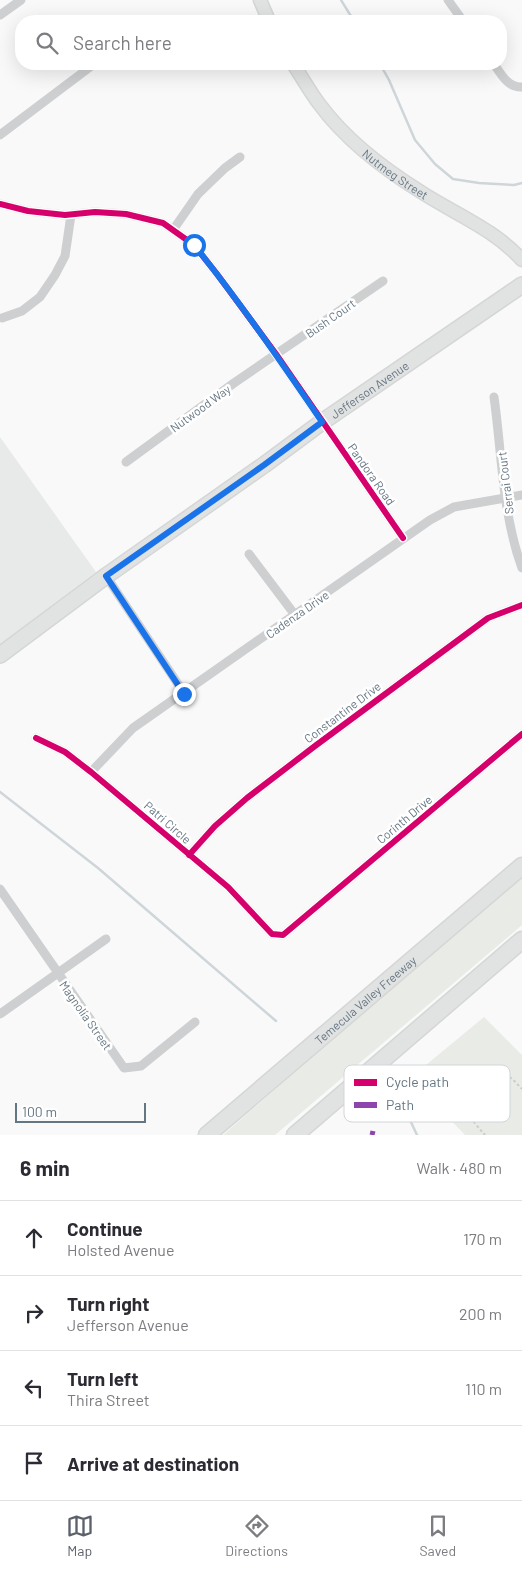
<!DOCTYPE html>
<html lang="en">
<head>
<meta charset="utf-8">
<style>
	:root { --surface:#fff; --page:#f7f7f7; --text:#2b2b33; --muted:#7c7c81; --line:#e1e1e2; --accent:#5c6169 }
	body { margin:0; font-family:Barlow,sans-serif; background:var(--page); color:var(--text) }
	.scale { position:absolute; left:15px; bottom:12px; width:131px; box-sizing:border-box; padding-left:5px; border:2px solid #657683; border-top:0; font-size:14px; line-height:18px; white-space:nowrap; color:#657683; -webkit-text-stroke:4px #fff; paint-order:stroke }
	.stop { position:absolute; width:15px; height:15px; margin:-11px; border:4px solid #1a73e8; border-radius:50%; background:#fff }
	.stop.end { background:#1a73e8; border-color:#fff; box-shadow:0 1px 5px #0008 }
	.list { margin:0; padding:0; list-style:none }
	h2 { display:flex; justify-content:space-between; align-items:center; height:65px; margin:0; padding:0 20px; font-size:21px }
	h2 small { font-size:16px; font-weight:400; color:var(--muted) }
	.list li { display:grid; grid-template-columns:32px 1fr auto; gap:15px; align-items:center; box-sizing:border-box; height:75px; padding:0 20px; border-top:1px solid var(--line) }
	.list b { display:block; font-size:19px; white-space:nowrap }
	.list p { margin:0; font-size:16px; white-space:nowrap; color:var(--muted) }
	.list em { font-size:16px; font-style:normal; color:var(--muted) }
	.icon { flex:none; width:28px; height:28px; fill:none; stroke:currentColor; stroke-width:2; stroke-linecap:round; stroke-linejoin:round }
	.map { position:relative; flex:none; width:522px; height:1135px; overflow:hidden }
	.search { position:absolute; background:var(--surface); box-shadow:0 5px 20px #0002; left:15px; right:15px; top:15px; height:55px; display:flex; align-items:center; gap:12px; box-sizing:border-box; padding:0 18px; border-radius:20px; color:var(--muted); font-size:19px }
	.sheet { height:365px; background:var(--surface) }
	nav { display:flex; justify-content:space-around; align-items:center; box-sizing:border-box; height:70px; border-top:1px solid var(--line); background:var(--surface); font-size:14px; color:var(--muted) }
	nav a { display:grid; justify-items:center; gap:2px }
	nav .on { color:var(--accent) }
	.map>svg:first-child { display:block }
</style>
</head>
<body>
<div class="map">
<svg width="522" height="1135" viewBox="0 0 522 1135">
	<rect width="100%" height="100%" fill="#f9f9f9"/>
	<path fill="#e8e9e9" d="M0,437L96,572L0,644Z"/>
	<path fill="#e8ebe6" d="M522,877V925L275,1135H223L353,1021Z
		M484,1017L522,1055V1135H465L439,1108L426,1065Z"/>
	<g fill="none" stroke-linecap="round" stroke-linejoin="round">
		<path stroke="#ced6d9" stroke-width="2.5" d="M341,0L354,21
			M380,64L389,80L415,140L435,164L453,179L479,183L514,185L522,183
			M0,792L98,868L276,1021
			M372,1085L410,1120L417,1135"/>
		<defs>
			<g id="secondary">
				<path d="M260,0L269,21"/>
				<path id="s1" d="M293,64C302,77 310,92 320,105C346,140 384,169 421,192C455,214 494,229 522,260"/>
			</g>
			<g id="primary">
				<path id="s2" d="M0,655L106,576L264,465L322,422L522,285"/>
			</g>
			<g id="highway">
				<path id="s3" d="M207,1135L522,866"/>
				<path d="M295,1135L522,940"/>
			</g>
		</defs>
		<use href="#secondary" stroke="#d5d6d7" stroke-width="15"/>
		<use href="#primary" stroke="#d5d6d7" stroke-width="18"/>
		<use href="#highway" stroke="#d5d6d6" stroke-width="19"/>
		<path stroke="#cbcccd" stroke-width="2" stroke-dasharray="2.5 2.5" stroke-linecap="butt" d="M485,1135C479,1128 470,1119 467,1110C460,1087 486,1064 508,1076C513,1079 518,1085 522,1089"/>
		<path stroke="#cecfd0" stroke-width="9" d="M448,0L463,21
			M0,15L21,0
			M494,64C501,74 508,88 522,87
			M0,135L94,64
			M0,204L28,211L65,215L95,212L126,214L163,223L194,245L217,274L276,354L403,538
			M173,230L198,194L225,168L240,157
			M2,318L22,311L40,297L55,275L65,256L71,215
			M494,397C502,454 502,513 522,568
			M126,462L234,383L383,281
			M249,554L295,615
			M106,576L184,693
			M36,738L65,752L91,772L228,887L272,934L283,935L522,734
			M91,772L133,728L430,520L454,507L522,495
			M189,855L215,826L247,798L315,746L488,618L522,605
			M0,889L124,1068L141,1066L195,1022
			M0,1014L106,939"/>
		<use href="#secondary" stroke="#e1e2e2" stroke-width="12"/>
		<use href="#primary" stroke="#e1e2e2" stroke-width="15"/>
		<use href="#highway" stroke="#e1e2e2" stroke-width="16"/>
		<path stroke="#8e44ad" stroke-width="5" stroke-dasharray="10 5" stroke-linecap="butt" d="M372,1135L373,1131"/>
		<defs>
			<path id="cycleway" d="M0,204L28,211L65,215L95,212L126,214L163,223L194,245L217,274L276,354L403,538
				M36,738L65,752L91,772L228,887L272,934L283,935L522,734
				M189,855L215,826L247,798L315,746L488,618L522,605"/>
		</defs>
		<use href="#cycleway" stroke="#fff" stroke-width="9"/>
		<use href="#cycleway" stroke="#d6006c" stroke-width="6"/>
	</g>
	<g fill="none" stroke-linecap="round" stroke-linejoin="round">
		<path stroke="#1a73e8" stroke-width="6" d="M184,694L106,576L264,465L322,422C281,362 240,302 194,245"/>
	</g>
	<g text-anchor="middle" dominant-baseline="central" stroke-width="5" stroke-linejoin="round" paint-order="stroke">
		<g font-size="12" fill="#657683" stroke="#fff">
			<text stroke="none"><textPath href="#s1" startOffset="152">Nutmeg Street</textPath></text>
			<text transform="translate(330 318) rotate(-35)">Bush Court</text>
			<text stroke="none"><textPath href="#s2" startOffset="455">Jefferson Avenue</textPath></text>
			<text transform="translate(200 408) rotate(-36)">Nutwood Way</text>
			<text transform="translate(372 474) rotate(55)">Pandora Road</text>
			<text transform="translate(505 483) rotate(-97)">Serrai Court</text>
			<text transform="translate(297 614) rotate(-35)">Cadenza Drive</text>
			<text transform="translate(342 712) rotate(-37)">Constantine Drive</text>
			<text transform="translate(404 819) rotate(-40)">Corinth Drive</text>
			<text transform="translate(168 822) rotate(41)">Patri Circle</text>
			<text stroke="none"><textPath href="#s3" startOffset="208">Temecula Valley Freeway</textPath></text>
			<text transform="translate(86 1015) rotate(55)">Magnolia Street</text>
		</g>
	</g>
	<rect x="344" y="1065" width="166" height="57" rx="8" fill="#fff" stroke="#d1d6da" stroke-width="1"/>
	<rect x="354" y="1079" width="23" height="7" fill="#d6006c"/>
	<rect x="354" y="1102" width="23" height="6" fill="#8e44ad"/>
	<g font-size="14" fill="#657683">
		<text x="386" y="1087">Cycle path</text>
		<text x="386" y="1110">Path</text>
	</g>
</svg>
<div class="scale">100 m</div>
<div class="stop" style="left:194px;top:245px"></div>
<div class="stop end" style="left:184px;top:694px"></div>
<div class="search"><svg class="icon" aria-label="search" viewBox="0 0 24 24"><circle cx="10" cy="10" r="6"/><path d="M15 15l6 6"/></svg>Search here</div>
</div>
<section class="sheet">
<h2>6 min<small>Walk · 480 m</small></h2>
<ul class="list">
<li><svg class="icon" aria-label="ahead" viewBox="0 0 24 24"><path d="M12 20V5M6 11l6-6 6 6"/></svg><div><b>Continue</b><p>Holsted Avenue</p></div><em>170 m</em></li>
<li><svg class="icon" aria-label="right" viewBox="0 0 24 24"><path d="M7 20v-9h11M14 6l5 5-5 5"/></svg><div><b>Turn right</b><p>Jefferson Avenue</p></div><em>200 m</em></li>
<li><svg class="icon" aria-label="left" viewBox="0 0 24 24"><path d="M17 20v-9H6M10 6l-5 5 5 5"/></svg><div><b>Turn left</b><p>Thira Street</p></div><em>110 m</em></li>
<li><svg class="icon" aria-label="arrive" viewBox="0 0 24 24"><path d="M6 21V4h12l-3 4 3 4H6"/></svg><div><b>Arrive at destination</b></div></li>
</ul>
</section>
<nav>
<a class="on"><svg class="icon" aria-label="map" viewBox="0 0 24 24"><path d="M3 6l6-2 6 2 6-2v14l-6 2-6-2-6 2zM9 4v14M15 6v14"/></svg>Map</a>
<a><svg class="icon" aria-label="directions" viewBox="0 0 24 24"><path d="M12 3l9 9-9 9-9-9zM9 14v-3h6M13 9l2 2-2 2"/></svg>Directions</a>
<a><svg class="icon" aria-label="saved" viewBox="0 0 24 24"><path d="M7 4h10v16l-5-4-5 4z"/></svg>Saved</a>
</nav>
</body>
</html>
